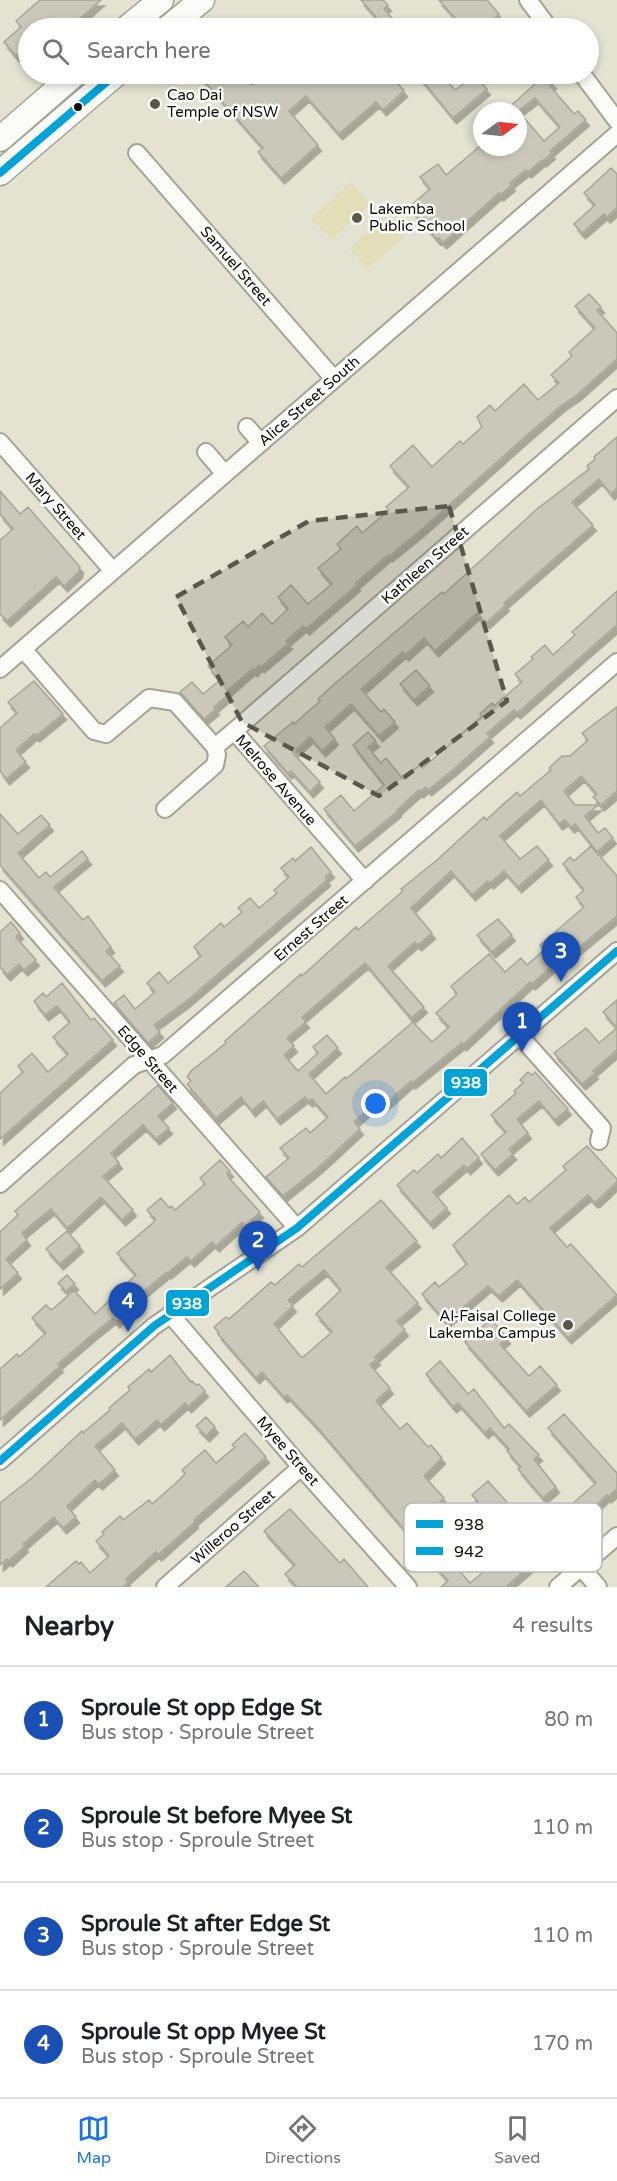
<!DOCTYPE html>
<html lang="en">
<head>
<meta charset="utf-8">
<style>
	:root { --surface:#fff; --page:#f2f2f2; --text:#202124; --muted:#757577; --line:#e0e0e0; --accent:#1a73e8 }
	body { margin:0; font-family:"Varela Round",sans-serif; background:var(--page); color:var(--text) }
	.compass { position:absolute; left:473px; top:102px; width:54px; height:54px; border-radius:50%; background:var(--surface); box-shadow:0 3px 9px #0003; rotate:75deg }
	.you { position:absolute; left:376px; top:1104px; width:21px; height:21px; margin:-15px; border:4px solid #fff; border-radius:50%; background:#1a73e8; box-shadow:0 0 0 9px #1a73e833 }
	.badge { display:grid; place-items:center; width:39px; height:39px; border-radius:50%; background:var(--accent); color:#fff; font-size:20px; font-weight:700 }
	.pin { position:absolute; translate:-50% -50px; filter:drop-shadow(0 2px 3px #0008) }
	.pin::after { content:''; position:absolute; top:32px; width:21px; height:18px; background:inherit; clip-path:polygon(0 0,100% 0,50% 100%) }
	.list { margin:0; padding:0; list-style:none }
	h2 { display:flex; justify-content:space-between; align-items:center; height:78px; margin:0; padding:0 24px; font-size:26px }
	h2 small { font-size:20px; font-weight:400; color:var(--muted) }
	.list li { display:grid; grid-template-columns:39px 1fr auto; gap:18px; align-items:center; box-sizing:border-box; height:108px; padding:0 24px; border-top:2px solid var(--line) }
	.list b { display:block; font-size:22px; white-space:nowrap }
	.list p { margin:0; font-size:20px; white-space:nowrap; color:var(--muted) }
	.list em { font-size:20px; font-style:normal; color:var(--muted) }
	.icon { flex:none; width:33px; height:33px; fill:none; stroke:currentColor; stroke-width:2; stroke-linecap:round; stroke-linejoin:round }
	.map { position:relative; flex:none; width:617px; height:1587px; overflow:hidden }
	.search { position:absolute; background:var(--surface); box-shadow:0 3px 9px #0003; left:18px; right:18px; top:18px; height:66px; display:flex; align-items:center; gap:15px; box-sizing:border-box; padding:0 21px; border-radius:33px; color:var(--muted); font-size:22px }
	.sheet { height:510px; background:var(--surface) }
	nav { display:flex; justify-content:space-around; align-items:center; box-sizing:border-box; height:84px; border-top:2px solid var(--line); background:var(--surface); font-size:16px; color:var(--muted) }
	nav a { display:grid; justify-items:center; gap:3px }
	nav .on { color:var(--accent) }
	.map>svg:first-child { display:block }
</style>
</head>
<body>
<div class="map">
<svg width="617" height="1587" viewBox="0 0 617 1587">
	<defs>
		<filter id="shadow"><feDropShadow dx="3.5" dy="6" stdDeviation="0" flood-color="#0004"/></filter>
	</defs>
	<rect width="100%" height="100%" fill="#e4e2d1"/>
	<path fill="#e2deba" d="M91,74H103L0,163V153Z
		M351,182L371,204L331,240L311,218Z
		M385,217L403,238L367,269L349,248Z"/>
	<path fill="#cac8ba" stroke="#a6a598" stroke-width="1.5" fill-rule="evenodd" filter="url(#shadow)" d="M40,0H101L69,28H28V46L16,56L4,42L21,27L16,21Z
		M361,0H383L388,5L384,9L401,28H379L372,20L376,17Z
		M439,0H487L499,14L485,28H464Z
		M198,74H242L252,85L265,74H390L404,91L383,110L376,102L339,134L306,96L289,111L318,145L281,178L258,152L263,148Z
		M417,74H441L455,90L475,76L487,89L453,118Z
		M545,75L553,83L550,86L574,114L578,111L586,120L550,151L552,153L543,161L542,160L528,172L526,170L510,183L512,185L500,195L499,193L443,243L439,238L437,239L409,207L430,189L420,177L438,164L446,175L479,147H518V111H505ZM535,98L560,127L544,141L518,111Z
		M611,168L617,174V208L607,217L604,214L582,233L574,224L595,205L584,193Z
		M589,294L601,307L597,310L617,333V359L578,394L562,405L526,436L420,531L389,556L388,555L356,583L357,585L306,629L303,626L286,641L289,643L261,667L259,665L254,671L252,669L227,691L229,694L214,707L216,709L204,719L180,692L192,682L203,694L220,680L208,666L232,645L225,637L243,621L248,627L262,613L272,624L288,609L278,597L291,585L308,604L332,584L318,568L341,549L337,544L357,526L362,533L389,510L386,507L409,487L390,466L413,445L432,467L460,441L463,444L482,427L477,417L490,405L495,411L524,384L538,400L559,383L551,375L572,356L569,352L595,328L575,306Z
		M617,437V488L611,494L599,479L572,502L593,525L504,603L506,605L486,623L477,613L435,651L424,638L405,655L403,652L361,689L381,712L384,709L395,722L379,736L351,704L325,727L335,739L322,751L310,737L293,753L320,782L310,792L291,771L288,773L278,762L264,746L293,722L294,724L320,701L318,699L331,687L442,592L444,594L537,509L589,469L587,466L595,459L594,457Z
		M0,491L20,514L28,507L80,567L79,572L64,586L56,577L7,621L0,614V540L13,529L0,514Z
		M617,591V625L517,713L514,710L487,733L490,737L455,768L428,790L426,787L420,792L419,790L397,810L398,811L355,846L324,809L341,795L354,811L384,785L353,745L368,732L376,741L368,747L381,763L386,758L403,779L420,765L423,768L482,716L480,714L492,703L494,706L522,682L515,674L533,659L531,657L545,645L553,655L575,635L572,632Z
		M416,670L430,686L414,700L400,684Z
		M34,681L63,714L36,736L34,734L16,750L26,762L6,779L0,771V728L17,713L8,702Z
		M617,707V791L601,805L593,797L597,794L581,776L564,791L575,805H598L585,816L598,833L605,828L613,838L597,852L575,824L571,827L565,820L559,824L541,800L500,836L520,859L537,846L549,860L518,887L504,871L490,883L488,881L472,895L451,871L411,908L432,933L418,945L415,942L388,966L424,1007L411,1018L365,963L302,1017L306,1022L287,1038L294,1046L284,1055L298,1071L318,1053L313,1047L327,1035L338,1048L309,1074L326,1094L345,1077L346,1079L413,1022L432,1042L449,1027L436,1013L457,994L451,986L489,954L505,972L521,958L527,965L544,950L540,945L584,907L576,897L584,890L563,864L570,857L574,861L591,846L617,876V916L555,967L553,965L532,984L530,982L463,1045L462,1043L412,1083L411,1081L381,1108L376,1102L354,1122L360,1129L319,1167L283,1196L266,1177L289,1158L280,1148L306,1128L310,1133L328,1117L312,1099L309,1101L305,1097L277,1119L263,1101L252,1111L241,1097L216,1118L187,1084L191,1081L187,1077L191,1071L226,1043L225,1041L301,974L302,976L356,927L358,930L403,891L401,889L437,860L484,817L486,820L517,792L520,796L551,770L549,768L562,756H570L588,740L582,733Z
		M0,814L18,834L41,815L50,825L18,853L39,878L46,872L50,877L82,851L88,859L54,887L83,920L88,916L111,947L106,951L120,966L102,981L0,865Z
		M311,847L331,872L325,877L327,880L188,1000L154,1025L160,1032L148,1043L114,1003L124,995L135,1009L155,992L147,983L159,972L168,983L201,956L194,947L197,944L221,923L224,927L242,912L238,908L250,898L259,908L277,893L274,890L289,877L281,868L293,858L295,861Z
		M498,919L512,935L492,952L477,935Z
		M11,922L20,933L16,937L36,960L24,970L19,964L7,975L0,967V932Z
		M62,983L91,1020L94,1018L113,1040L0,1139V1093L23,1072L18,1066L32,1053L48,1072L68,1054L53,1037L70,1022L57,1006L45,1015L34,1001L43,993L46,997Z
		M617,1000V1050L593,1071L595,1073L582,1084L554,1053L586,1028L599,1043L617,1028L603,1012Z
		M528,1072L532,1075L535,1072L568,1109L555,1120L539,1101L517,1119L528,1133L509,1149L513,1154L495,1170L481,1154L506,1132L491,1115L516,1093L514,1091L523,1083L520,1080Z
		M158,1085L173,1103L158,1116L169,1128L156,1139L143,1125L111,1153L119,1163L103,1176L133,1210L122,1220L101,1197L67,1228L51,1209L22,1233L27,1240L6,1259L18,1273L0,1289V1232L18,1215L15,1211Z
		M462,1138L479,1158L467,1169L464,1165L433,1192L447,1208L430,1223L397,1185L414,1170L417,1173L438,1154L441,1158Z
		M587,1146L617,1179V1182L597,1201L594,1202L588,1195L550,1228L567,1247L571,1244L617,1295L568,1338L517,1280L499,1296L488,1286L446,1322L422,1294L435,1282L439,1287L467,1264L453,1245L509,1195L517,1204L525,1197L529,1202L566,1170L563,1166Z
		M220,1160L230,1171L227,1173L229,1178L260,1212L245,1226L242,1222L216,1246L212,1242L191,1261L187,1257L168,1273L167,1272L125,1307L127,1309L122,1314L123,1315L116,1322L113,1318L93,1334L58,1364L60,1366L0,1420V1369L17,1354L19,1357L46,1333L32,1318L46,1305L50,1309H53L74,1290L95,1314L114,1296L113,1295L136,1275L117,1253L154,1222L155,1219L147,1210L161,1198L169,1208L171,1206L175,1210L205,1184L200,1178Z
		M381,1200L417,1241L386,1267L418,1303L397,1321L405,1330L375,1357L377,1359L370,1365L390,1388L376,1401L400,1429L407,1423L428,1447L431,1445L442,1458L424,1476L444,1498L422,1518L441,1541L448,1535L460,1548L449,1559L470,1583L517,1545L472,1495L488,1481L549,1549L506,1587H441L448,1581L318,1428L287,1395L284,1397L262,1372L256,1378L218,1334L219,1333L214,1327L226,1317L229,1319L271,1282L275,1285L299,1264L302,1267ZM324,1270L341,1290L316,1314L332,1332L303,1357H301L274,1324L293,1306L288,1300Z
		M67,1231L80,1246L60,1264L46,1249Z
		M67,1275L75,1284L66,1291L58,1283Z
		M491,1319L507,1338L500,1344L529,1376L540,1366L557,1385L526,1411L465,1342Z
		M170,1355L191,1382L192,1381L196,1385L199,1384L205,1391L188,1407L185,1403L161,1425L157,1420L135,1439L122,1423L95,1446L115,1470L99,1484L95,1480L67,1506L76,1517L63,1528L54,1517L23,1544L25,1546L9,1561L7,1559L0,1565V1503L33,1477L82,1431L83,1433L110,1410L109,1408L130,1390L128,1387L149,1369L151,1372Z
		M440,1361L468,1394L474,1389L504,1428L509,1424L539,1455L534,1459L556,1487L543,1498L518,1469L521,1467L507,1451L509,1449L490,1428L485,1433L458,1403L453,1407L426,1374Z
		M564,1414L617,1473V1489L608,1497L607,1495L573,1527L572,1525L565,1531L555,1519L596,1483L548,1428Z
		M206,1417L215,1427L206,1436L196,1426Z
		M245,1433L266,1457L194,1520L195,1522L158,1555L156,1552L126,1579L128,1582L123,1587H46L76,1561L79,1564L81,1562L90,1573L109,1556L96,1541L104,1534L102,1532L120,1516L123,1520L149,1500L152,1504L176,1483L185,1474L182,1470L205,1450L216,1463L235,1447L232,1445Z
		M290,1509L340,1563L344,1559L368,1587H297L285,1574L295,1565L264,1531Z
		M244,1571L259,1587H226Z"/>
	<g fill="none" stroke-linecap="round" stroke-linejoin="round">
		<defs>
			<path id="minor" d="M528,0L549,28
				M582,74L617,121
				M137,153L334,379
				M247,427L261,443
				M0,442L113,571
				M206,452L225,474
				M23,649L94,731L106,734L149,698L175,702L215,747L234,731L365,881
				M0,669L617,134
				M234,731L617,398
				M165,809L215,765L217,755L215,747
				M0,890L297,1228
				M520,1036L602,1128L599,1141
				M0,1184L134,1065L163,1055L617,662
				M170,1314L301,1467L408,1587
				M0,1461L154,1326L297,1228L617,951
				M581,1567L598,1587
				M165,1587L301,1467
				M558,1587L617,1536"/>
			<path id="highway" d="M127,28L161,0
				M168,28L202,0
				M0,139L75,74
				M0,173L116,74"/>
		</defs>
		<use href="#minor" stroke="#a5a396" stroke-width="20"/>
		<use href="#highway" stroke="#a5a396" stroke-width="27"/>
		<use href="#minor" stroke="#fbfbf8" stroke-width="16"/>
		<use href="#highway" stroke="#fbfbf8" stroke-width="24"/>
		<defs>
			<path id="bus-1" d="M0,1461L154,1326L297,1228L617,951"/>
			<path id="bus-2" d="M0,173L116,74"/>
		</defs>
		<use href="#bus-1" stroke="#fff" stroke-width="12"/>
		<use href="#bus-2" stroke="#fff" stroke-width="12"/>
		<use href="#bus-1" stroke="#02a4d8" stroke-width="8"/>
		<use href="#bus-2" stroke="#02a4d8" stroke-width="8"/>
	</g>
	<path fill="#5a584c" fill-opacity="0.2" stroke="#5a584c" stroke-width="4.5" stroke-dasharray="12 8" stroke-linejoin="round" d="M449,506L507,701L379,796L242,722L176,597L309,521Z"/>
	<g fill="#5a584c" stroke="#fff" stroke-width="2">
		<circle cx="155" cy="104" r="6"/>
		<circle cx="357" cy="218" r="6"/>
		<circle cx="568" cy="1325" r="6"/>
	</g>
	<circle fill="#100e05" stroke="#fff" stroke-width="2" cx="78" cy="107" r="5"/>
	<g text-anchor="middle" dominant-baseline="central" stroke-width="5" stroke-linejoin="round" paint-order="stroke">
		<g font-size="15" fill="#100e05" stroke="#fff" text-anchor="start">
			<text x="167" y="95">Cao Dai<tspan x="167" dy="17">Temple of NSW</tspan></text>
			<text x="369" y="209">Lakemba<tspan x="369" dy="17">Public School</tspan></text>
			<text x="556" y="1316" text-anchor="end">Al-Faisal College<tspan x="556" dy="17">Lakemba Campus</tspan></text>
		</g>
		<g font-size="15" fill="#100e05" stroke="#fff">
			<text transform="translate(236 266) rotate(49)">Samuel Street</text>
			<text transform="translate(309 401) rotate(-41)">Alice Street South</text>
			<text transform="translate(56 506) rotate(49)">Mary Street</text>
			<text transform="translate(425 565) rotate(-41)">Kathleen Street</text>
			<text transform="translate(276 780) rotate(49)">Melrose Avenue</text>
			<text transform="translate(311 928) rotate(-41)">Ernest Street</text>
			<text transform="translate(148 1059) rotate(49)">Edge Street</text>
			<text transform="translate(288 1451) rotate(49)">Myee Street</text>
			<text transform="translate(233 1527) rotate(-41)">Willeroo Street</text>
		</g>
	</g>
	<rect x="404" y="1503" width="198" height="69" rx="9" fill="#fff" stroke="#b7b7b4" stroke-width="1.5"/>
	<rect x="416" y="1520" width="27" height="8" fill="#02a4d8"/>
	<rect x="416" y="1547" width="27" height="8" fill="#02a4d8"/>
	<g font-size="16" fill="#100e05">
		<text x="454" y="1530">938</text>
		<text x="454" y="1557">942</text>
	</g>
	<g stroke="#fff" stroke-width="2">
		<rect x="443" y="1068" width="45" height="29" rx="6" fill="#02a4d8"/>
		<rect x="165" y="1289" width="45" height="28" rx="6" fill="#02a4d8"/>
	</g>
	<g font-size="16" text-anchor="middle" font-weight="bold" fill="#fff">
		<text x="466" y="1088">938</text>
		<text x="187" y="1309">938</text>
	</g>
</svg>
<svg class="compass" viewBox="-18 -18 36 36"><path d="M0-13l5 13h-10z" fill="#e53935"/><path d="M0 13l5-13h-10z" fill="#757577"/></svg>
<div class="you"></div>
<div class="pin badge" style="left:522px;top:1052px;background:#1a4fb4">1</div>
<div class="pin badge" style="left:258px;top:1271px;background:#1a4fb4">2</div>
<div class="pin badge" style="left:561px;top:982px;background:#1a4fb4">3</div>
<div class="pin badge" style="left:128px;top:1332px;background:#1a4fb4">4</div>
<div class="search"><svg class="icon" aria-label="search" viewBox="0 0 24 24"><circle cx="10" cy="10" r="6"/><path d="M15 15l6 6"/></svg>Search here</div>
</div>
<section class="sheet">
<h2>Nearby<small>4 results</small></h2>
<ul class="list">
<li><span class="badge" style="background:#1a4fb4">1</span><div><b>Sproule St opp Edge St</b><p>Bus stop · Sproule Street</p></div><em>80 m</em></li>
<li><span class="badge" style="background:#1a4fb4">2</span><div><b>Sproule St before Myee St</b><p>Bus stop · Sproule Street</p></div><em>110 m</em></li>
<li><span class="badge" style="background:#1a4fb4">3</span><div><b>Sproule St after Edge St</b><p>Bus stop · Sproule Street</p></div><em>110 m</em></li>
<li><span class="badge" style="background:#1a4fb4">4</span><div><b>Sproule St opp Myee St</b><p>Bus stop · Sproule Street</p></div><em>170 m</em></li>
</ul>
</section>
<nav>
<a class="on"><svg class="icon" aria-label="map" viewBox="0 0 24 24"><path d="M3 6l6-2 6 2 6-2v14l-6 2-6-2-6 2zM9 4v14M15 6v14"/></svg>Map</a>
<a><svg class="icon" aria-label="directions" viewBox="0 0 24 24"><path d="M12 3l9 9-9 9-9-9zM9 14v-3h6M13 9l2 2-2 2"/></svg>Directions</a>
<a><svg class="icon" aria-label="saved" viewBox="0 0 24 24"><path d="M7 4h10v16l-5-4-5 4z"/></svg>Saved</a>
</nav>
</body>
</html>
